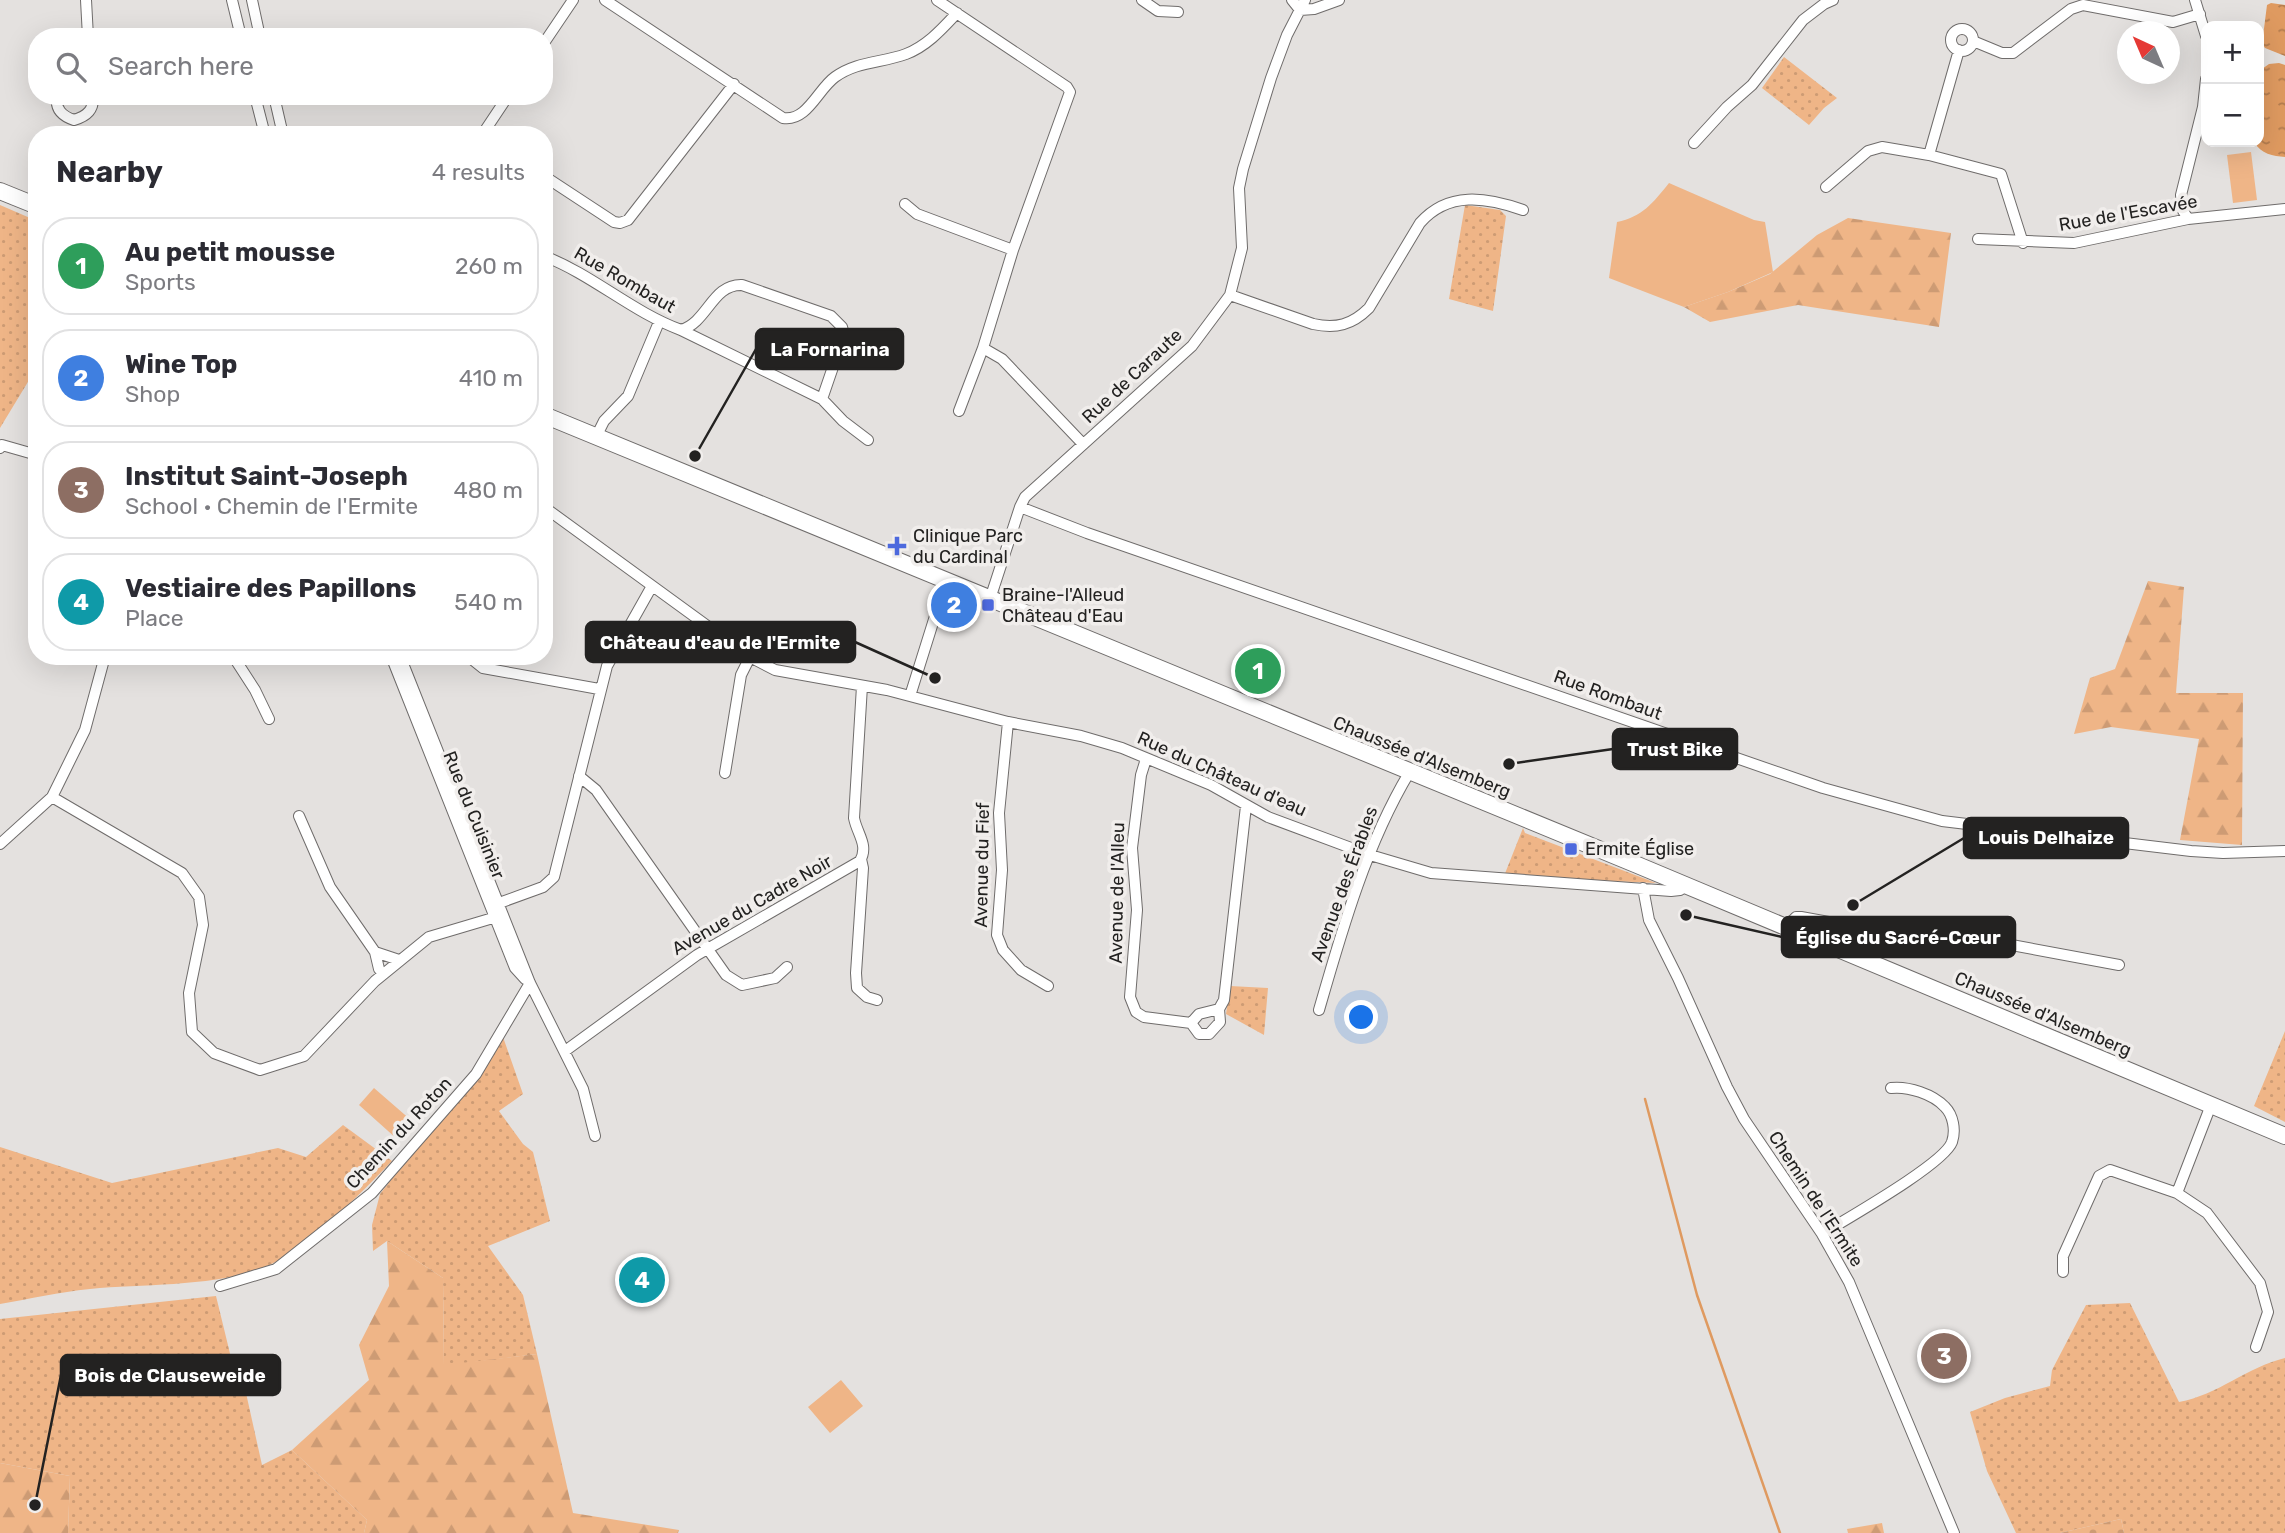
<!DOCTYPE html>
<html lang="en">
<head>
<meta charset="utf-8">
<style>
	:root { --surface:#fff; --page:#f7f7f7; --text:#2b2b33; --muted:#7c7c81; --line:#e1e1e2; --accent:#ea580c }
	body { margin:0; font-family:Rubik,sans-serif; background:var(--page); color:var(--text) }
	.controls { position:absolute; right:21px; top:21px; display:grid; overflow:hidden; border-radius:14px; box-shadow:0 7px 28px #0002 }
	.controls button { width:63px; height:63px; display:grid; place-items:center; padding:0; border:0; border-bottom:2px solid var(--line); background:var(--surface); color:var(--text); font:35px sans-serif }
	.compass { position:absolute; left:2117px; top:21px; width:63px; height:63px; border-radius:50%; background:var(--surface); box-shadow:0 7px 28px #0002; rotate:316deg }
	.you { position:absolute; left:1362px; top:1018px; width:24px; height:24px; margin:-18px; border:5px solid #fff; border-radius:50%; background:#1a73e8; box-shadow:0 0 0 10px #1a73e833 }
	.badge { display:grid; place-items:center; width:46px; height:46px; border-radius:50%; background:var(--accent); color:#fff; font-size:23px; font-weight:700 }
	.pin { position:absolute; translate:-50% -50%; border:4px solid #fff; box-shadow:0 2px 7px #0006 }
	.list { margin:0; padding:0; list-style:none }
	h2 { display:flex; justify-content:space-between; align-items:center; height:91px; margin:0; padding:0 28px; font-size:30px }
	h2 small { font-size:23px; font-weight:400; color:var(--muted) }
	.list li { display:grid; grid-template-columns:46px 1fr auto; gap:21px; align-items:center; box-sizing:border-box; height:98px; margin:0 14px 14px; padding:0 14px; border:2px solid var(--line); border-radius:28px }
	.list b { display:block; font-size:26px; white-space:nowrap }
	.list p { margin:0; font-size:23px; white-space:nowrap; color:var(--muted) }
	.list em { font-size:23px; font-style:normal; color:var(--muted) }
	.icon { flex:none; width:38px; height:38px; fill:none; stroke:currentColor; stroke-width:2; stroke-linecap:round; stroke-linejoin:round }
	.map { position:relative; flex:none; width:2285px; height:1533px; overflow:hidden }
	.search { position:absolute; background:var(--surface); box-shadow:0 7px 28px #0002; left:28px; top:28px; width:525px; height:77px; display:flex; align-items:center; gap:18px; box-sizing:border-box; padding:0 24px; border-radius:28px; color:var(--muted); font-size:26px }
	.panel { position:absolute; background:var(--surface); box-shadow:0 7px 28px #0002; left:28px; top:126px; width:525px; height:539px; border-radius:28px }
	.map>svg:first-child { display:block }
</style>
</head>
<body>
<div class="map">
<svg width="2285" height="1533" viewBox="0 0 2285 1533">
	<defs>
		<pattern id="grass-dots" width="8" height="8" patternUnits="userSpaceOnUse" patternTransform="scale(1.75)"><rect width="8" height="8" fill="#efb587"/><path d="M2 2h.1M6 6h.1" fill="none" stroke="#cd9b74" stroke-width="1.8" stroke-linecap="round"/></pattern>
		<pattern id="forest-firs" width="22" height="20" patternUnits="userSpaceOnUse" patternTransform="scale(1.75)"><rect width="22" height="20" fill="#efb587"/><path d="M5 1l3.5 6h-7zM16 11l3.5 6h-7z" fill="#cd9b74"/></pattern>
		<pattern id="cemetery-stones" width="16" height="16" patternUnits="userSpaceOnUse" patternTransform="scale(1.75)"><rect width="16" height="16" fill="#efb587"/><path d="M2 7V4a2 2 0 0 1 4 0v3zM10 15v-3a2 2 0 0 1 4 0v3z" fill="#cd9b74"/></pattern>
		<pattern id="water-ripples" width="26" height="14" patternUnits="userSpaceOnUse" patternTransform="scale(1.75)"><rect width="26" height="14" fill="#df9a60"/><path d="M2 4q2-2 4 0t4 0M15 11q2-2 4 0t4 0" fill="none" stroke="#b47d4f"/></pattern>
	</defs>
	<rect width="100%" height="100%" fill="#e4e1df"/>
	<path fill="url(#grass-dots)" d="M1784,57L1837,98L1824,108L1809,125L1762,88Z
		M0,205L37,221V367L0,428Z
		M1465,205L1500,210L1506,216L1493,311L1449,299Z
		M1523,828L1525,833L1656,883L1504,876Z
		M1230,986L1268,988L1264,1035L1226,1014Z
		M2285,1031V1122L2254,1106Z
		M503,1037L523,1094L499,1111L523,1144L533,1152L550,1221L488,1246L523,1295L537,1354L444,1366L443,1278L387,1241L373,1251L372,1225L380,1194Z
		M343,1125L392,1161C360,1194 302,1254 260,1269C209,1287 144,1284 90,1289C59,1292 30,1299 0,1304V1147L112,1183L278,1148L306,1157Z
		M216,1296L235,1374L242,1375L262,1465L292,1450L367,1520L364,1533H68L70,1476L0,1463V1319Z
		M2130,1303L2179,1402C2218,1395 2247,1367 2285,1358V1533H2124L2121,1519L2060,1533H2016L1987,1471L1970,1412L2005,1398L2050,1386L2052,1370L2086,1305Z"/>
	<path fill="url(#forest-firs)" d="M1848,218L1951,233L1939,327L1798,305L1710,322L1684,307L1728,292L1770,274L1817,235Z
		M2148,581L2184,587L2176,693H2243L2242,845L2180,840L2199,739L2111,727L2074,734L2090,678L2115,669Z
		M387,1241L443,1278L444,1365L537,1354L573,1513L679,1530L678,1533H364L367,1520L292,1450L369,1380L359,1345L389,1286Z
		M0,1463L70,1476L68,1533H0Z
		M1882,1523L1884,1533H1848L1847,1529Z"/>
	<path fill="url(#cemetery-stones)" d="M2121,1519L2124,1533H2060Z"/>
	<path fill="#efb587" d="M2251,152L2257,200L2233,203L2227,155Z
		M1669,183L1754,220L1765,222L1773,272L1728,292L1684,307L1609,278L1617,222C1642,217 1653,203 1669,183Z
		M374,1088L412,1121L397,1139L359,1105Z
		M841,1380L863,1406L830,1433L808,1407Z"/>
	<path fill="url(#water-ripples)" d="M2271,3L2285,5V56L2265,48L2262,44L2267,5Z
		M2279,63L2285,65V157C2273,156 2261,154 2254,142H2259V71L2269,64Z"/>
	<g fill="none" stroke-linecap="round" stroke-linejoin="round">
		<path stroke="#df9a60" stroke-width="2.5" d="M1645,1099L1697,1295L1780,1533"/>
		<defs>
			<path id="street" d="M86,0L88,37
				M232,0L241,37
				M252,0L260,37
				M605,0L783,118C807,122 818,89 835,77C857,61 882,63 906,54C927,46 942,29 957,13
				M937,0L1067,87L1070,92L1013,250L983,348L1002,359L1083,444
				M1142,0L1158,11L1178,12
				M1292,0L1300,10L1314,9L1339,0
				M2195,0L2206,36
				M1951 40a11 11 0 1 1 22 0a11 11 0 1 1-22 0Z
				M1973,41L2002,53H2013L2071,9L2083,5L2173,22L2200,14
				M544,43L573,0
				M1959,50L1929,155L2001,174L2023,243
				M57,96C55,109 62,116 74,120C87,116 94,110 93,96
				M255,96L265,135
				M274,96L283,135
				M482,135L508,96
				M1694,143L1727,107L1752,85L1803,20L1824,4L1833,0
				M544,176L614,222L620,223L628,220L734,84
				M1826,187L1868,151L1882,147L1929,155
				M905,204L917,214L1013,250
				M2188,219L2182,209L2181,195L2203,107L2206,79
				M1978,239L2074,243L2188,219L2285,209
				M544,256C593,275 632,312 681,330L822,399L843,421L868,440
				M1230,295L1313,324C1336,329 1352,325 1369,308L1420,223C1448,191 1486,197 1523,210
				M681,330C708,322 712,284 742,285L831,316L842,327L844,335L822,399
				M959,411L983,348
				M596,437L604,421L628,396L659,322
				M0,448L2,445L37,455
				M544,507L750,657L775,670L887,690L1008,722L1081,736L1122,748L1211,785L1268,817L1370,855L1431,873L1671,891L1680,890L1686,886
				M1020,507L1087,533L1823,788L1942,821L2191,851L2223,853L2285,851
				M990,599L1020,507L1025,497L1192,346L1230,295L1242,248L1239,188L1243,169L1271,78L1287,35L1305,0
				M233,656L255,690L269,719
				M391,656L515,968L525,979
				M400,656L530,983L583,1089L595,1136
				M468,656L483,668L599,689
				M910,696L946,581
				M1008,722L999,813L1002,870L997,935L1003,950L1021,970L1048,986
				M1146,759L1141,775L1132,848L1137,910L1130,997L1136,1012L1144,1017L1191,1023L1199,1034H1209L1220,1022L1219,1009L1224,1000L1246,806
				M725,773L741,675L750,657
				M579,776L596,790L726,975L742,985L775,978L787,967
				M52,797L182,873L199,897L203,925L189,993L192,1032L214,1053L260,1070L304,1056L375,981L429,937L503,915
				M299,816L330,887L375,952L379,969L383,974
				M0,844L52,797L85,730L105,656
				M861,859L863,868L856,973L857,988L867,997L877,1000
				M1643,888L1649,920L1678,978L1727,1087L1744,1119L1822,1234L1849,1282L1954,1533
				M491,906L543,887L554,877L607,666L652,586
				M1785,928L1796,917H1801L1856,927L1963,936L2119,965
				M375,952L399,960
				M1319,1010C1342,930 1366,845 1409,773
				M1191,1023L1199,1014L1219,1009
				M565,1051L697,955L860,861C869,845 857,834 854,818L862,686
				M2177,1193L2211,1105
				M1822,1234C1846,1219 1944,1164 1952,1142C1956,1130 1953,1115 1945,1107C1933,1094 1908,1086 1891,1088
				M2063,1272V1256L2099,1176L2110,1170L2177,1193L2207,1213L2260,1283L2268,1312L2256,1347
				M220,1286L276,1269L372,1193L476,1074L530,983"/>
			<path id="secondary" d="M0,191L37,206
				M544,415L1635,864L2285,1136"/>
		</defs>
		<use href="#street" stroke="#6f6c6b" stroke-width="12"/>
		<use href="#secondary" stroke="#6f6c6b" stroke-width="18"/>
		<use href="#street" stroke="#fff" stroke-width="10"/>
		<use href="#secondary" stroke="#fff" stroke-width="16"/>
	</g>
	<g fill="#4d69dd" stroke="#f1eeec" stroke-width="2.5">
		<path d="M893.5 535.5h7v7h7v7h-7v7h-7v-7h-7v-7h7z"/>
		<rect x="981" y="598" width="14" height="14" rx="3.5"/>
		<rect x="1564" y="842" width="14" height="14" rx="3.5"/>
	</g>
	<g text-anchor="middle" dominant-baseline="central" stroke-width="7" stroke-linejoin="round" paint-order="stroke">
		<g font-size="18" fill="#232221" stroke="#f1eeec">
			<text transform="translate(2128 213) rotate(-10)">Rue de l'Escavée</text>
			<text transform="translate(625 280) rotate(30)">Rue Rombaut</text>
			<text transform="translate(1132 376) rotate(-43)">Rue de Caraute</text>
			<text transform="translate(1608 695) rotate(20)">Rue Rombaut</text>
			<text transform="translate(1422 757) rotate(22)">Chaussée d'Alsemberg</text>
			<text transform="translate(1222 774) rotate(24)">Rue du Château d'eau</text>
			<text transform="translate(474 815) rotate(68)">Rue du Cuisinier</text>
			<text transform="translate(982 865) rotate(-89)">Avenue du Fief</text>
			<text transform="translate(1344 884) rotate(-70)">Avenue des Érables</text>
			<text transform="translate(1117 893) rotate(-89)">Avenue de l'Alleu</text>
			<text transform="translate(752 905) rotate(-30)">Avenue du Cadre Noir</text>
			<text transform="translate(2043 1014) rotate(23)">Chaussée d'Alsemberg</text>
			<text transform="translate(399 1133) rotate(-47)">Chemin du Roton</text>
			<text transform="translate(1816 1199) rotate(57)">Chemin de l'Ermite</text>
		</g>
		<g font-size="18" fill="#232221" stroke="#f1eeec" text-anchor="start">
			<text x="913" y="536">Clinique Parc<tspan x="913" dy="21">du Cardinal</tspan></text>
			<text x="1002" y="595">Braine-l'Alleud<tspan x="1002" dy="21">Château d'Eau</tspan></text>
			<text x="1585" y="849">Ermite Église</text>
		</g>
	</g>
	<path fill="none" stroke="#232221" stroke-width="2.5" d="M695 456L756 349M935 678L855 642M1509 764L1613 749M1853 905L1964 838M1686 915L1782 937M35 1505L61 1375"/>
	<g fill="#232221" stroke="#f1eeec" stroke-width="2.5">
		<circle cx="695" cy="456" r="7"/>
		<circle cx="935" cy="678" r="7"/>
		<circle cx="1509" cy="764" r="7"/>
		<circle cx="1853" cy="905" r="7"/>
		<circle cx="1686" cy="915" r="7"/>
		<circle cx="35" cy="1505" r="7"/>
	</g>
	<g fill="#232221" stroke="#232221" stroke-width="2.5">
		<rect x="756" y="329" width="147" height="40" rx="7"/>
		<rect x="586" y="622" width="269" height="40" rx="7"/>
		<rect x="1613" y="729" width="124" height="40" rx="7"/>
		<rect x="1964" y="818" width="164" height="40" rx="7"/>
		<rect x="1782" y="917" width="233" height="40" rx="7"/>
		<rect x="61" y="1355" width="219" height="40" rx="7"/>
	</g>
	<g font-size="19" text-anchor="middle" font-weight="bold" fill="#fff">
		<text x="830" y="356">La Fornarina</text>
		<text x="720" y="649">Château d'eau de l'Ermite</text>
		<text x="1675" y="756">Trust Bike</text>
		<text x="2046" y="844">Louis Delhaize</text>
		<text x="1898" y="944">Église du Sacré-Cœur</text>
		<text x="170" y="1382">Bois de Clauseweide</text>
	</g>
</svg>
<div class="controls">
<button>+</button>
<button>−</button>
</div>
<svg class="compass" viewBox="-18 -18 36 36"><path d="M0-13l5 13h-10z" fill="#e53935"/><path d="M0 13l5-13h-10z" fill="#7c7c81"/></svg>
<div class="you"></div>
<div class="pin badge" style="left:1258px;top:671px;background:#2e9e5b">1</div>
<div class="pin badge" style="left:954px;top:605px;background:#3f7fe0">2</div>
<div class="pin badge" style="left:1944px;top:1356px;background:#8d6e63">3</div>
<div class="pin badge" style="left:642px;top:1280px;background:#0f9aa8">4</div>
<div class="search"><svg class="icon" aria-label="search" viewBox="0 0 24 24"><circle cx="10" cy="10" r="6"/><path d="M15 15l6 6"/></svg>Search here</div>
<section class="panel">
<h2>Nearby<small>4 results</small></h2>
<ul class="list">
<li><span class="badge" style="background:#2e9e5b">1</span><div><b>Au petit mousse</b><p>Sports</p></div><em>260 m</em></li>
<li><span class="badge" style="background:#3f7fe0">2</span><div><b>Wine Top</b><p>Shop</p></div><em>410 m</em></li>
<li><span class="badge" style="background:#8d6e63">3</span><div><b>Institut Saint-Joseph</b><p>School · Chemin de l'Ermite</p></div><em>480 m</em></li>
<li><span class="badge" style="background:#0f9aa8">4</span><div><b>Vestiaire des Papillons</b><p>Place</p></div><em>540 m</em></li>
</ul>
</section>
</div>
</body>
</html>
